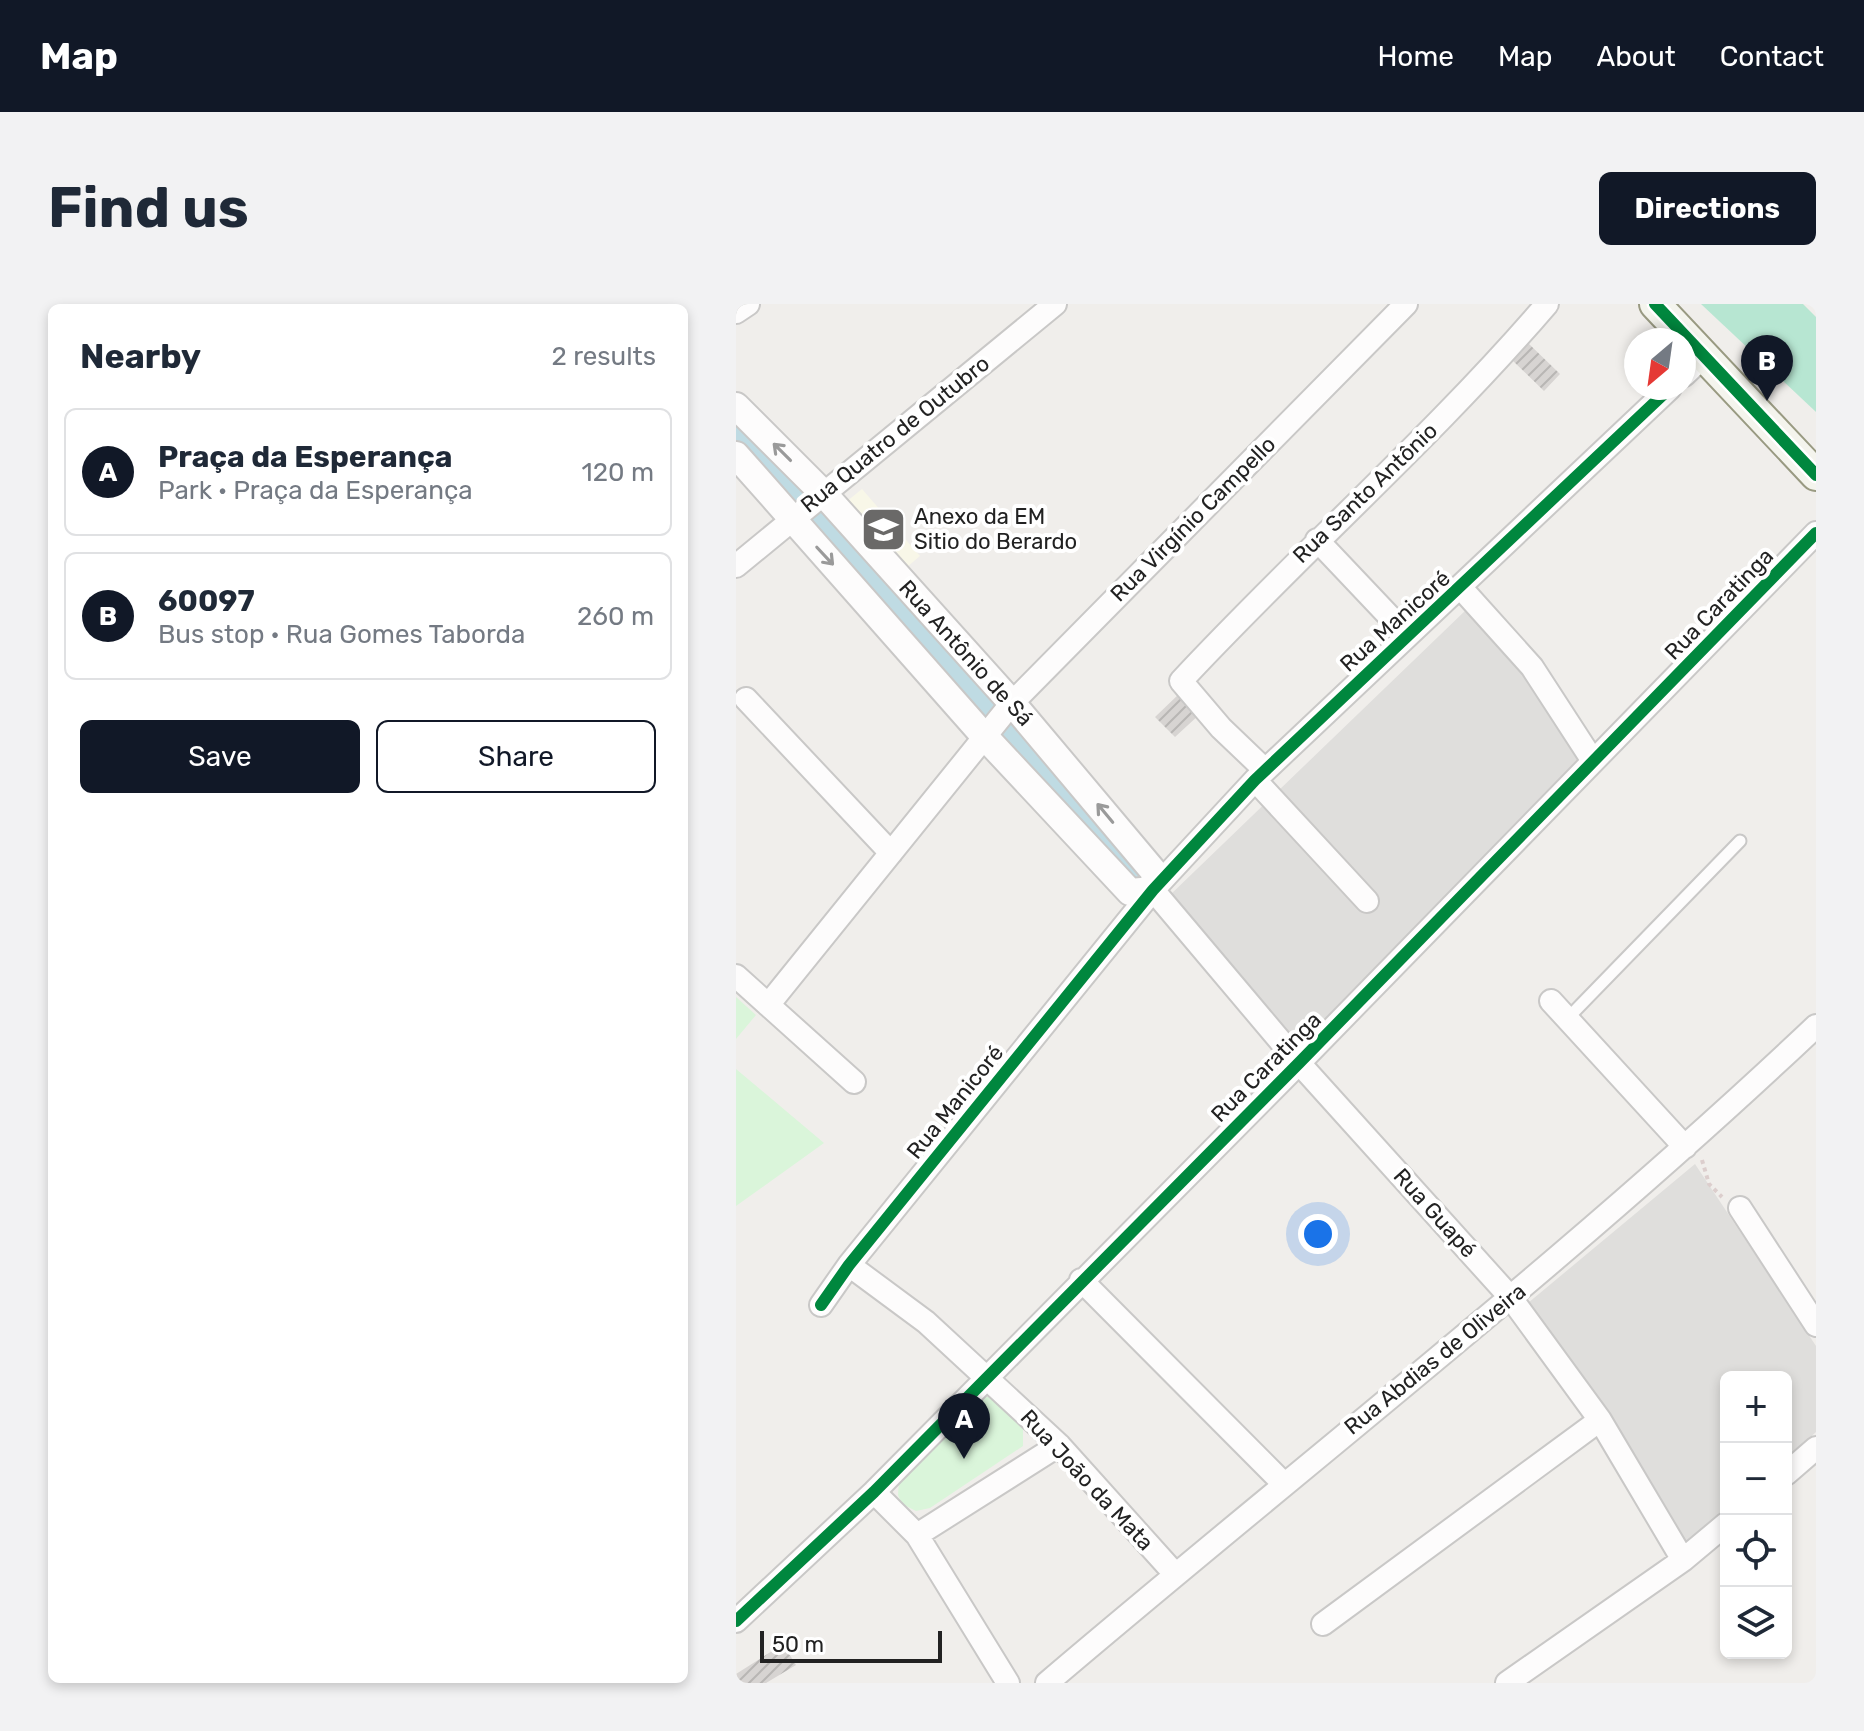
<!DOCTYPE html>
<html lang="en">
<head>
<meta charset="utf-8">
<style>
	:root { --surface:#fff; --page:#f2f2f3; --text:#1f2937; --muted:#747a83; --line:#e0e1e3; --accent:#111827 }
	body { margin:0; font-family:Rubik,sans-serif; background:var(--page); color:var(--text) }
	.controls { position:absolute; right:24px; bottom:24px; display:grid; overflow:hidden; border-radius:12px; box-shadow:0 4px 12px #0003 }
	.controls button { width:72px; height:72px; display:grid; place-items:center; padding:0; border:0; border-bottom:2px solid var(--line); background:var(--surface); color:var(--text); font:40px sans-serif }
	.compass { position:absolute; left:888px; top:24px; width:72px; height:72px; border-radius:50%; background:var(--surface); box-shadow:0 4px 12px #0003; rotate:209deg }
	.scale { position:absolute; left:24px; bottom:20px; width:182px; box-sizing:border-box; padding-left:8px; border:4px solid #222; border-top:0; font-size:22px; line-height:28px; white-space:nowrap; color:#222; -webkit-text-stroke:6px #fff; paint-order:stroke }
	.you { position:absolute; left:582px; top:930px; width:28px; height:28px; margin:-20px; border:6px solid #fff; border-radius:50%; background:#1a73e8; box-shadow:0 0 0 12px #1a73e833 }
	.badge { display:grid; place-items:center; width:52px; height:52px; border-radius:50%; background:var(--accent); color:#fff; font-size:26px; font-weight:700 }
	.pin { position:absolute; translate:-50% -66px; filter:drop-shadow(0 2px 4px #0008) }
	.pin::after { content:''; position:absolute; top:42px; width:28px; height:24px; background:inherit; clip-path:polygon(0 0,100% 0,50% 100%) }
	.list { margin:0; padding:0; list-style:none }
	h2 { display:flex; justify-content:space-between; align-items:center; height:104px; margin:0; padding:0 32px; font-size:34px }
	h2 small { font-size:26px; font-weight:400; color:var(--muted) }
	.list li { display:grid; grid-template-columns:52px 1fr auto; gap:24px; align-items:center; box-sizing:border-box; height:128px; margin:0 16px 16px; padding:0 16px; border:2px solid var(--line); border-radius:12px }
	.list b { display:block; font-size:30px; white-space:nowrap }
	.list p { margin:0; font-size:26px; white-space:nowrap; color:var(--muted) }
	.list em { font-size:26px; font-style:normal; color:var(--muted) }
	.actions { display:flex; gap:16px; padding:24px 32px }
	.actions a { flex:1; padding:18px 0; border:2px solid var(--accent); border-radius:12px; text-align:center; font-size:28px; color:var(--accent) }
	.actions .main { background:var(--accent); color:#fff }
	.icon { flex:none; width:44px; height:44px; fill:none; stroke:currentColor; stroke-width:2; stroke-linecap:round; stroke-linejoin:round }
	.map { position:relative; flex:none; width:1080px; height:1379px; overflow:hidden; border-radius:12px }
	header { display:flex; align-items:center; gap:48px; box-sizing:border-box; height:112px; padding:0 40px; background:var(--accent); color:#fff }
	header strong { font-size:38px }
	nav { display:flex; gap:44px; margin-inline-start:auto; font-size:28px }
	.intro { display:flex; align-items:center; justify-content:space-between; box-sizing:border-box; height:192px; padding:0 48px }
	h1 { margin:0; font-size:56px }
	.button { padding:20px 36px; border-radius:12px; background:var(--accent); color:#fff; font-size:28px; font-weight:700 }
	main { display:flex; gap:48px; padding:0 48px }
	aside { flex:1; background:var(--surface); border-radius:12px; box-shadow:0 4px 12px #0003 }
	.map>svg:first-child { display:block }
</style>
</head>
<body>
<header>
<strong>Map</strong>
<nav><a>Home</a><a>Map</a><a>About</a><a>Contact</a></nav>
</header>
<div class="intro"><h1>Find us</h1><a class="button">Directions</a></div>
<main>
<aside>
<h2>Nearby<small>2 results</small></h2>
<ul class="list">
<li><span class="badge">A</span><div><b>Praça da Esperança</b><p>Park · Praça da Esperança</p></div><em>120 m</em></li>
<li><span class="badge">B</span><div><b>60097</b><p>Bus stop · Rua Gomes Taborda</p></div><em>260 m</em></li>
</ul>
<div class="actions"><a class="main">Save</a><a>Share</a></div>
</aside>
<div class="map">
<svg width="1080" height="1379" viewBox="0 0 1080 1379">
	<defs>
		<pattern id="building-hatch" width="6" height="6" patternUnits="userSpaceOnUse" patternTransform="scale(2)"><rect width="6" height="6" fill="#d7d4d2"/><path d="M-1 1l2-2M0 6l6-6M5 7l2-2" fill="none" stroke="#b8b6b4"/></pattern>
	</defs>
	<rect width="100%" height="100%" fill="#f0eeeb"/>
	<path fill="#dfdedc" d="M731,305L782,362L846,456L563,744L433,592Z
		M959,860L1080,1042V1128L1050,1155V1073H990V1208L952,1242L792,999Z"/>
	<path fill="#f8f7e8" d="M126,185L184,252L170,264L110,198Z"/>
	<path fill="#daf5da" d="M0,693L20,711L0,735Z
		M0,765L88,839L0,902Z
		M254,1092L287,1121V1142L194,1204L180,1207L166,1200L162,1191L163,1177L243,1096Z"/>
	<path fill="#b7e6d2" d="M965,0H1067L1080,13V108Z"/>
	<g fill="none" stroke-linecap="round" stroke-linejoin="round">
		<path stroke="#bfdbe3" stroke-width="26" d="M0,135L130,271L258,418
			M273,434L398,570"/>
	</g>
	<path fill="url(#building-hatch)" d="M791,38L824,70L808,87L775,55Z
		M444,389L464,410L439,433L419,413Z
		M47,1340L60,1361L30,1379H3L0,1370Z"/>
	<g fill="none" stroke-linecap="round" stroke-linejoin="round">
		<defs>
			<path id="service" d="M831,715L1004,537"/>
			<path id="minor" d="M0,8L12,0
				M948,71L969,51
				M581,236L671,331
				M0,262L319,0
				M725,284L796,363L857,457
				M10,395L155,549
				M529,466L485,424L445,377C564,249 697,133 811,0
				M519,476L631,597
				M417,586L563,759L775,994L864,1116L947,1256
				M0,672L118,778
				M815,697L949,843
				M32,701L276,399L670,0
				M1004,904L1080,1021
				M113,961L190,1018L323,1141L439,1270
				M345,976L547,1179
				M85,1001L113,961L417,586L519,476L934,84
				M1050,1170L1080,1144
				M138,1188L181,1231L272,1379
				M181,1231L323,1141
				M0,1317L138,1188L563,759L1080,229
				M587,1320L864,1116
				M311,1379C567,1161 835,954 1080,722
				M771,1379L947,1256L990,1220"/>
			<path id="tertiary" d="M0,102L87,189L276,399L419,569L417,586L394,588L249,433L0,151"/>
			<path id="secondary" d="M919,0L1080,171"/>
		</defs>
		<use href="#service" stroke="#c9c8c7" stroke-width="15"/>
		<use href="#minor" stroke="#c9c8c7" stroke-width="26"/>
		<use href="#tertiary" stroke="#c9c8c7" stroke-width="30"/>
		<use href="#secondary" stroke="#999a82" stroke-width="34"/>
		<path stroke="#dccecd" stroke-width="4" stroke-dasharray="4 4" stroke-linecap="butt" d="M966,856L973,880L986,893"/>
		<use href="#service" stroke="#fdfcfc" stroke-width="11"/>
		<use href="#minor" stroke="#fdfcfc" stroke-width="22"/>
		<use href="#tertiary" stroke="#fdfcfc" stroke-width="26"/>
		<use href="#secondary" stroke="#f4f4ed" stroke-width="30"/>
		<defs>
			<path id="cycleway" d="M919,0L1080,171
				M85,1001L113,961L417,586L519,476L934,84
				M0,1317L138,1188L563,759L1080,229"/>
		</defs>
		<use href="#cycleway" stroke="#fff" stroke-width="17"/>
		<use href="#cycleway" stroke="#00873e" stroke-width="12"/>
	</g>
	<defs><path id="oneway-shaft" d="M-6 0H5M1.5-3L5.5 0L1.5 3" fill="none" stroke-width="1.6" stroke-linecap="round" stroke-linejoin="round" transform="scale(2)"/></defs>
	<g stroke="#9a9a9a">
		<use href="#oneway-shaft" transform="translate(46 148) rotate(-135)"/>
		<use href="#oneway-shaft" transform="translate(89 252) rotate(47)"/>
		<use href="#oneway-shaft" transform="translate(369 509) rotate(-130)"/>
	</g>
	<defs>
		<symbol id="school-square" viewBox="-11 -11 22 22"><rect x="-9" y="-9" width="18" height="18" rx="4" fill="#6a6968" stroke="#fff"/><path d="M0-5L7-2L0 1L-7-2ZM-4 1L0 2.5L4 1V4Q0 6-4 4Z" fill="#fff"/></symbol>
	</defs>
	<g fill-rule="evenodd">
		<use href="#school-square" x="122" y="200" width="51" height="51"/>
	</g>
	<g text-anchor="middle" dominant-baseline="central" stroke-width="8" stroke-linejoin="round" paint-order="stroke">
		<g font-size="22" fill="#222" stroke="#fff">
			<text transform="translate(159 130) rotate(-39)">Rua Quatro de Outubro</text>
			<text transform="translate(629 189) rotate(-44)">Rua Santo Antônio</text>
			<text transform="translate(457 215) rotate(-45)">Rua Virgínio Campello</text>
			<text transform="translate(983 300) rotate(-46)">Rua Caratinga</text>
			<text transform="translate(659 317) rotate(-42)">Rua Manicoré</text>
			<text transform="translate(230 349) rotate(48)">Rua Antônio de Sá</text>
			<text transform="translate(530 763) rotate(-45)">Rua Caratinga</text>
			<text transform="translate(219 798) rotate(-51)">Rua Manicoré</text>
			<text transform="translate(699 909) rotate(48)">Rua Guapé</text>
			<text transform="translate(699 1055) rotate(-39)">Rua Abdias de Oliveira</text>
			<text transform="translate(351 1176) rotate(47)">Rua João da Mata</text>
		</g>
		<g font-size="22" fill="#222" stroke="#fff" text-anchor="start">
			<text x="178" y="212">Anexo da EM<tspan x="178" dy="25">Sitio do Berardo</tspan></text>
		</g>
	</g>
</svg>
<div class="controls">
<button>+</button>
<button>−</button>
<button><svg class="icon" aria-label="locate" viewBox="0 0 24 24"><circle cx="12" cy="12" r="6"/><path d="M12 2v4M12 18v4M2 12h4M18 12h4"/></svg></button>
<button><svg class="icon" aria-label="layers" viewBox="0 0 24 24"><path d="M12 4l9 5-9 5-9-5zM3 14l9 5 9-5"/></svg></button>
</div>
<svg class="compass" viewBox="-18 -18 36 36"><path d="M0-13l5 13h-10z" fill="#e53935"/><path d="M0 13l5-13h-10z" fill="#747a83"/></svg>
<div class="scale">50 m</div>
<div class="you"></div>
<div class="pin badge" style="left:228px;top:1155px">A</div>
<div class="pin badge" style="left:1031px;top:97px">B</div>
</div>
</main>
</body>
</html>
